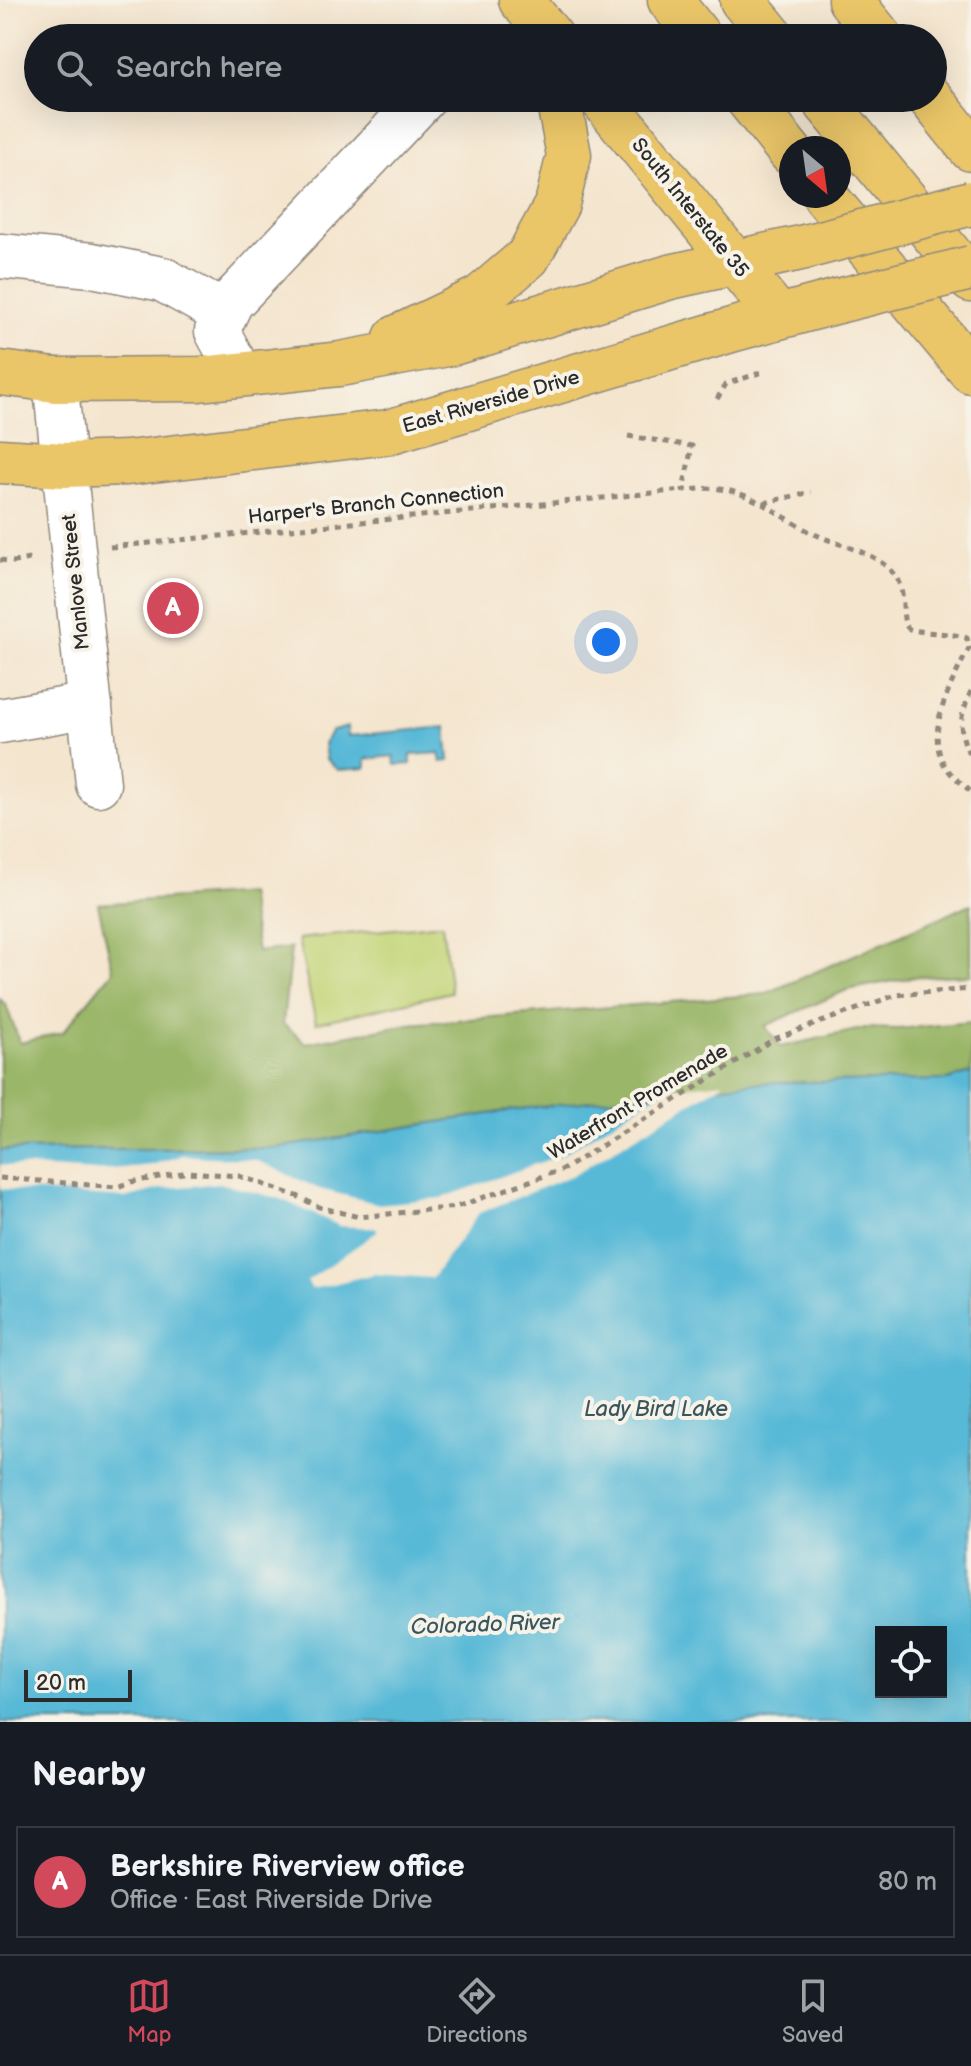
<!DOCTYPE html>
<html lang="en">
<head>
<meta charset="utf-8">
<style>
	:root { --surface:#171b24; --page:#20242c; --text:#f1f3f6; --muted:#9ea1a6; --line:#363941; --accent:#d1495b }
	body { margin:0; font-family:"Balsamiq Sans",sans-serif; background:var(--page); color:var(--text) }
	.controls { position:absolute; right:24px; bottom:24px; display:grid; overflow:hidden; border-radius:0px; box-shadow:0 8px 32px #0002 }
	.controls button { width:72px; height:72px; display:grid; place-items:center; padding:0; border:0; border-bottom:2px solid var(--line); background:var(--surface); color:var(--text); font:40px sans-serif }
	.compass { position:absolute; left:779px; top:136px; width:72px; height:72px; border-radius:50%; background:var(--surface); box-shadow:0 8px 32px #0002; rotate:151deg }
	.scale { position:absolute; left:24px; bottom:20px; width:108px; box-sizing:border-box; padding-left:8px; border:4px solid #2b2b2b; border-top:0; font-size:22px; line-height:28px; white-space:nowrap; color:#2b2b2b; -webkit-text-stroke:6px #f7f3e8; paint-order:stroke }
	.you { position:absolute; left:606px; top:642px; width:28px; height:28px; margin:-20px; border:6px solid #fff; border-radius:50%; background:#1a73e8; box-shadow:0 0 0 12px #1a73e833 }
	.badge { display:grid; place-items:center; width:52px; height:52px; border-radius:50%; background:var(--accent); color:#fff; font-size:26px; font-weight:700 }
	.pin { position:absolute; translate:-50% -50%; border:4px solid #fff; box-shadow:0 2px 8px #0006 }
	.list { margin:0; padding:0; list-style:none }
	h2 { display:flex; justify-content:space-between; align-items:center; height:104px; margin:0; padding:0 32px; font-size:34px }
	h2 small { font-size:26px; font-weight:400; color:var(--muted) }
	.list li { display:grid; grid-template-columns:52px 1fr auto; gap:24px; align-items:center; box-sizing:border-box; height:112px; margin:0 16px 16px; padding:0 16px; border:2px solid var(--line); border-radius:0px }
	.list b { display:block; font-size:30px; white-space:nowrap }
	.list p { margin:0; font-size:26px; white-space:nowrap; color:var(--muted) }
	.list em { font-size:26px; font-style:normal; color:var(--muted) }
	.icon { flex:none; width:44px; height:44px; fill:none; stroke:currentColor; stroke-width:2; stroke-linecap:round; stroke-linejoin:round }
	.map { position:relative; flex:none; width:971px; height:1722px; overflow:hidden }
	.search { position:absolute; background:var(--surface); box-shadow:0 8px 32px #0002; left:24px; right:24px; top:24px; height:88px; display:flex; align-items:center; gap:20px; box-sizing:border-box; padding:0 28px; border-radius:44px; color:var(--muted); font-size:30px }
	.sheet { height:232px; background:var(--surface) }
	nav { display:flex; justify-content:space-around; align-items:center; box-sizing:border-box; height:112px; border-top:2px solid var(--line); background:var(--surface); font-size:22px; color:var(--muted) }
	nav a { display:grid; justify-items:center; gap:4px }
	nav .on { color:var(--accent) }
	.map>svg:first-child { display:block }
</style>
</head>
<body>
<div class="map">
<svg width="971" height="1722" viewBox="0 0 971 1722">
	<rect width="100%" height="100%" fill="#f7f3e8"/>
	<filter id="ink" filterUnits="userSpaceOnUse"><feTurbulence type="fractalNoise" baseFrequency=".0125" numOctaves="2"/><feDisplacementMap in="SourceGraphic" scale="16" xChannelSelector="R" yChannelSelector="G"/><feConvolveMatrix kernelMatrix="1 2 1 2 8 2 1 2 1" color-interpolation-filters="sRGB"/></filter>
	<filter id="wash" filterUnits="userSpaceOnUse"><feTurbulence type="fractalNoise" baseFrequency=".006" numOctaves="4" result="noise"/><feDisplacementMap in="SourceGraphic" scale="32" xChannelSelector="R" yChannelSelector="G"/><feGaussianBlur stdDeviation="1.8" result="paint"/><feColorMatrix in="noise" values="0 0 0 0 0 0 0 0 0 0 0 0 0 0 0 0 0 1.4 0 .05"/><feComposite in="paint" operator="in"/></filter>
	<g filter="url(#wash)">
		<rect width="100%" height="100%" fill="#f4e5ce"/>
		<path fill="#c3d578" stroke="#778052" stroke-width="2" d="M442,924L451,992L316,1023L298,939Z"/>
		<path fill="#9ab668" stroke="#62704a" stroke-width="2" d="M248,893L257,952L291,948L283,1024L306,1043L409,1024L765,994L971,904V975L914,977L847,990L765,1026L781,1047L866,1028L898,1029L971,1022V1073L948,1080L520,1109L276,1148L0,1150V999L6,1005L20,1043L63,1032L113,971L98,904Z"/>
		<path fill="#59b9d7" stroke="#427281" stroke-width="2" fill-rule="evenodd" d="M347,727L348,736L446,727L449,761L441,762L439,753L411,755V764L395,765L394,756L366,759V768L338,770L326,759L324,743L332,731Z
			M971,1073V1722H0V1150L276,1148L520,1109L751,1083L948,1080ZM881,1632H941V1692H881Z"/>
		<path fill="#f4e5ce" d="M725,1082L573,1175L479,1213L432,1278L374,1274L312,1289L307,1281L377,1232V1228L340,1226L281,1199L219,1183L160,1189L125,1198L0,1189V1165L95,1171L152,1165L182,1155L256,1160L319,1189L379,1204L442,1198L561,1155L667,1088Z"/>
	</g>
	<g filter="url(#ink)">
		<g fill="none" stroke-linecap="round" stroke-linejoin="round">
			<defs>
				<path id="minor" d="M0,256L92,265L162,279L225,314
					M240,374L217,331L231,302L424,98
					M55,380L98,784
					M0,721L90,705"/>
				<path id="major" d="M521,0L552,38
					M670,0L700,38
					M601,98L779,317
					M747,98L791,153
					M825,196L971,371
					M396,338L480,298L528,257L557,204L569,155L558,98
					M0,373L55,380L200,379L340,364L453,343L670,277L805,247
					M0,461L64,465L127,463L388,432L738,328L838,301"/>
				<path id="highway" d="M742,0L773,38
					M850,0L881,38
					M822,98L971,280
					M930,98L971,149"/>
			</defs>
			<use href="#minor" stroke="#90887c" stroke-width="47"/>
			<use href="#major" stroke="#90887c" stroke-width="47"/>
			<use href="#highway" stroke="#90887c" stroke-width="47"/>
			<path stroke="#90887c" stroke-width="5" stroke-dasharray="6 6" stroke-linecap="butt" d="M717,399L726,384L766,371
				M628,436L692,446L683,490C694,490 708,487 720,489C758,494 785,521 819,536C841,546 874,552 891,571C910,591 898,617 908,628C912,633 952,632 967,638L969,648C954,679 926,725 942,760C947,773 961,782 971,792
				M764,503L811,492
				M110,547L683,490
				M0,560L14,562L34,558
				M971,691C959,720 957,728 971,758
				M0,1178L117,1187L131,1182L188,1172L239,1176L297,1196L319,1207L359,1217L456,1207L564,1169L774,1039L896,995L971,989"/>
			<use href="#minor" stroke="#fff" stroke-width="44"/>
			<use href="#major" stroke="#eac669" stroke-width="44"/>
			<use href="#highway" stroke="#eac669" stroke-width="44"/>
			<defs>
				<path id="major-bridge" d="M805,247L971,203
					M838,301L971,268"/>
			</defs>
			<use href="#major-bridge" stroke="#90887c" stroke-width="47" stroke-linecap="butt"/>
			<use href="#major-bridge" stroke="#eac669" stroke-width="44"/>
		</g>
	</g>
	<g text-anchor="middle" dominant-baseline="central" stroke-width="8" stroke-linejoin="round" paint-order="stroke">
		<g font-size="20" fill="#2b2b2b" stroke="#f7f3e8">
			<text transform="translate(690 208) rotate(51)">South Interstate 35</text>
			<text transform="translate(491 402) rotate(-16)">East Riverside Drive</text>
			<text transform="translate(376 504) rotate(-6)">Harper's Branch Connection</text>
			<text transform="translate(76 582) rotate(-96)">Manlove Street</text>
			<text transform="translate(638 1102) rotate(-31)">Waterfront Promenade</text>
		</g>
		<g font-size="22" font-style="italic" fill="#39565f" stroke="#f7f3e8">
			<text x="656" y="1409">Lady Bird Lake</text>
			<text transform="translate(485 1625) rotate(-2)">Colorado River</text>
		</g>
	</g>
</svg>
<div class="controls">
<button><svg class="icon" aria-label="locate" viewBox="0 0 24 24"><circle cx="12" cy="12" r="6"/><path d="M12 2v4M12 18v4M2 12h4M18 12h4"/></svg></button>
</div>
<svg class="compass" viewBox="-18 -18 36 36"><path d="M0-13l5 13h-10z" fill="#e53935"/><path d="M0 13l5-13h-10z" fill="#9ea1a6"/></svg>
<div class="scale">20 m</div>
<div class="you"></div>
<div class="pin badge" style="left:173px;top:608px">A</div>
<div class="search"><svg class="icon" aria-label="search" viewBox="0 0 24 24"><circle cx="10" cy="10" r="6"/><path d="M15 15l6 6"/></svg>Search here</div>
</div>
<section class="sheet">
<h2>Nearby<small></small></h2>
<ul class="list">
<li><span class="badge">A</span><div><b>Berkshire Riverview office</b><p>Office · East Riverside Drive</p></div><em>80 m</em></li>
</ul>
</section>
<nav>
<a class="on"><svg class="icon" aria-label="map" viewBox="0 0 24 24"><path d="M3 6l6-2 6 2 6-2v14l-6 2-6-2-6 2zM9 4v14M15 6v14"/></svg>Map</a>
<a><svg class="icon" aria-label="directions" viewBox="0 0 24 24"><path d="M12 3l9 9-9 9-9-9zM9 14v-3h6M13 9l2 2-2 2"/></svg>Directions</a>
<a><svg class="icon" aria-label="saved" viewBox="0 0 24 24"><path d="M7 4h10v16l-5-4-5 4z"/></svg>Saved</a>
</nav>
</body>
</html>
